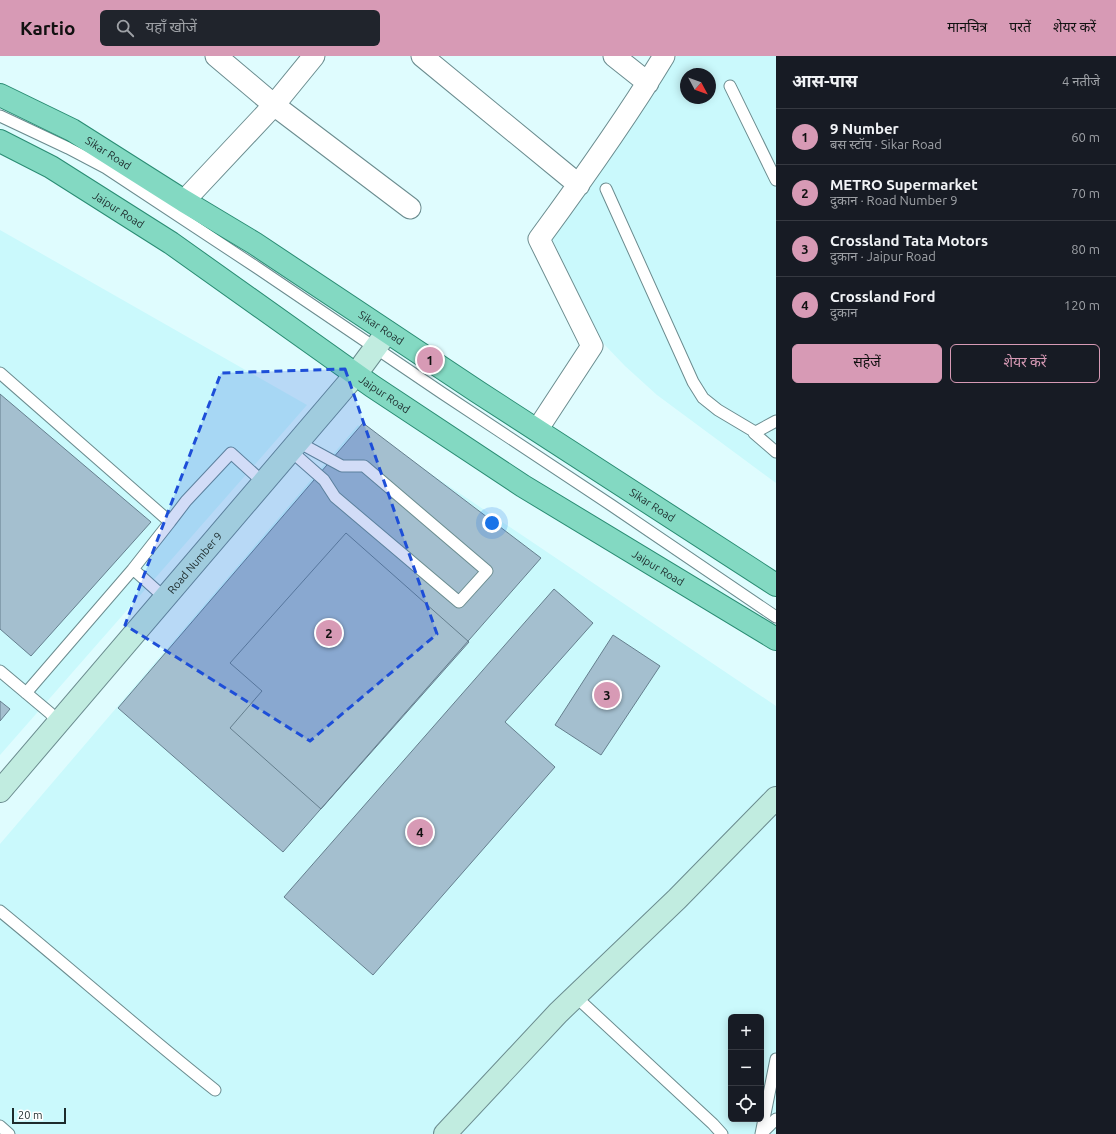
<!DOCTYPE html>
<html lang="hi">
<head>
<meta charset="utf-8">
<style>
	:root { --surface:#171b24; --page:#20242c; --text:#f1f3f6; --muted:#9ea1a6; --line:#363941; --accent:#d79ab5 }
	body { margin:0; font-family:Ubuntu,"Noto Sans Devanagari",sans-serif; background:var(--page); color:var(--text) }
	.controls { position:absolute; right:12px; bottom:12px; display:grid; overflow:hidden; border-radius:6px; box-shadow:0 2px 10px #0003 }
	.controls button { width:36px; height:36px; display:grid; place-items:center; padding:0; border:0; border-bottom:1px solid var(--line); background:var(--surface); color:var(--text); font:20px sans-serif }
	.compass { position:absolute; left:680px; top:12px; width:36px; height:36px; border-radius:50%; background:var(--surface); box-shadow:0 2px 10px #0003; rotate:131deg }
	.scale { position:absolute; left:12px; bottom:10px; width:54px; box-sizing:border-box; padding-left:4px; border:2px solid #1d2b2c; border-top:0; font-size:11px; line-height:14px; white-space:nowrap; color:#1d2b2c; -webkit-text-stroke:3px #fff; paint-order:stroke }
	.you { position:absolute; left:492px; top:467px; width:14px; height:14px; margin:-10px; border:3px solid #fff; border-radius:50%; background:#1a73e8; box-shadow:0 0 0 6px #1a73e833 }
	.badge { display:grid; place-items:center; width:26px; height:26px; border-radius:50%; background:var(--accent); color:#111; font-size:13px; font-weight:700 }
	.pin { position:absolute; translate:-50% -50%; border:2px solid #fff; box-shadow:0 1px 4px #0006 }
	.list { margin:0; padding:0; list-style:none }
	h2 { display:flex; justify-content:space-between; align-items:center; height:52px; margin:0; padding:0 16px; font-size:17px }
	h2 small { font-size:13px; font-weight:400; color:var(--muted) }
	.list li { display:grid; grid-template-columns:26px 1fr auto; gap:12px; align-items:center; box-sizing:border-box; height:56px; padding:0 16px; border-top:1px solid var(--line) }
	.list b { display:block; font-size:15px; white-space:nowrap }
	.list p { margin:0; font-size:13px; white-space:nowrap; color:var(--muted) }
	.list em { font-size:13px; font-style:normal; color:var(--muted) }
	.actions { display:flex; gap:8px; padding:12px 16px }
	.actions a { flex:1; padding:9px 0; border:1px solid var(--accent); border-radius:6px; text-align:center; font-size:14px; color:var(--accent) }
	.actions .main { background:var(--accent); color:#111 }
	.icon { flex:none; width:22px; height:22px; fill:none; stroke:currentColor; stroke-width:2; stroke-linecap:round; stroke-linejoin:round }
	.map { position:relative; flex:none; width:776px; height:1078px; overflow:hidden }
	header { display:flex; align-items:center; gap:24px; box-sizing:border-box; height:56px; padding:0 20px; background:var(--accent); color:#111 }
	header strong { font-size:19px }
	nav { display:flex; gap:22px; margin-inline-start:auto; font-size:14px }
	.search { width:280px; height:36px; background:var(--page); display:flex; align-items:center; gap:10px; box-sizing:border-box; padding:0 14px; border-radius:6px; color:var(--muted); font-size:15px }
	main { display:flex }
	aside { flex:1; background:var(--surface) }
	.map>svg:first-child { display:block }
</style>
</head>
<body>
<header>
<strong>Kartio</strong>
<div class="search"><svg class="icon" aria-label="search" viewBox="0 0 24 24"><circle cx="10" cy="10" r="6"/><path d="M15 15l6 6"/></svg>यहाँ खोजें</div>
<nav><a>मानचित्र</a><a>परतें</a><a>शेयर करें</a></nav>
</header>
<main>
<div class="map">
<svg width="776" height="1078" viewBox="0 0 776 1078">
	<rect width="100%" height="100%" fill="#dffcfe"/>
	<path fill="#caf9fc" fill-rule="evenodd" d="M677,0H776V427L657,339L625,310L602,286L552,183ZM686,18H710V42H686Z
		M0,174L307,349L0,699Z
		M358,369L776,650V1078H0V788ZM731,961H761V1063H731Z"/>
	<path fill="#a4bfcf" stroke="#657f8e" d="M0,338L151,466L31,600L0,573Z
		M363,367L541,502L283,796L118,652Z
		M346,477L469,586L321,753L230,672L262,635L230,607Z
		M554,533L593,567L505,666L555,711L373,919L284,841Z
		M613,579L660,610L601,699L555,669Z
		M0,645L10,653L0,665Z"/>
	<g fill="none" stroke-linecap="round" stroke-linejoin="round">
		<defs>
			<path id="lane" d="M730,30L776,124
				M0,60L68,92L106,112L259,213L442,337L611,449L776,561
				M606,133L693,326L703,342L718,354L755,376
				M0,317L170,466L186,445L231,397L264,427
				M776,365L754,377L776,396
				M291,395L324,424L335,441L459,546L487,515L364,410H342L298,386
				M165,542L133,513L170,466
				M0,615L50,657L58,667
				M26,637L133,513
				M0,855C72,914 142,976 215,1034
				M575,940L713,1068L722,1078
				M0,1070L9,1078
				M761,1078L776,1003
				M761,1078L776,1063"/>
			<path id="street" d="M216,0L274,49L410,152
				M422,0L579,129
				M614,0L648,27
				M184,145L274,49L314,0
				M537,374L592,290L539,183C583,123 626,63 664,0"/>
			<g id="secondary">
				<path id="s1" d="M0,735L356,318L387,276"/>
				<path d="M445,1078L558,957L677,843L776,742"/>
			</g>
			<g id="primary">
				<path id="s2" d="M0,39L72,74L184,145L254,187L478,336L776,529"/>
				<path id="s3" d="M0,85L51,111L171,187L372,330L523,430L776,583"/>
			</g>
		</defs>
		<use href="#lane" stroke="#6b8c8f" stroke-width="13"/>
		<use href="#street" stroke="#6b8c8f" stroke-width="23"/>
		<use href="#secondary" stroke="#6b8c8f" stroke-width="24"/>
		<use href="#primary" stroke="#2a8c73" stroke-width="24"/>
		<use href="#lane" stroke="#fff" stroke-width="11"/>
		<use href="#street" stroke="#fff" stroke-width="21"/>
		<use href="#secondary" stroke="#c1ece0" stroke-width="22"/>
		<use href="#primary" stroke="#83d9c2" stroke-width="22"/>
	</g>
	<path fill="#1d4ed8" fill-opacity="0.2" stroke="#1d4ed8" stroke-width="3" stroke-dasharray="8 5" stroke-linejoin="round" d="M345,313L437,578L310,685L125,569L221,317Z"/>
	<g text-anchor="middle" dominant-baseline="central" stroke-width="3" stroke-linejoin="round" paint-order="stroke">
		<g font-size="11" fill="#1d2b2c" stroke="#fff">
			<text stroke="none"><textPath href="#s2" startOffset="123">Sikar Road</textPath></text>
			<text stroke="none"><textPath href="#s3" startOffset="137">Jaipur Road</textPath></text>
			<text stroke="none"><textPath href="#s2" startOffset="447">Sikar Road</textPath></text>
			<text stroke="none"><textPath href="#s3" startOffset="461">Jaipur Road</textPath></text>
			<text stroke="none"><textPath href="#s2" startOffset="771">Sikar Road</textPath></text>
			<text stroke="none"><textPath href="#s1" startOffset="300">Road Number 9</textPath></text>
			<text stroke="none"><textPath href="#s3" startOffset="785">Jaipur Road</textPath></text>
		</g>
	</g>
</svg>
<div class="controls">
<button>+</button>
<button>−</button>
<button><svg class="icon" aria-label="locate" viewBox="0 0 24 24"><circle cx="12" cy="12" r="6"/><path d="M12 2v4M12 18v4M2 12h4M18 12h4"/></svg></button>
</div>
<svg class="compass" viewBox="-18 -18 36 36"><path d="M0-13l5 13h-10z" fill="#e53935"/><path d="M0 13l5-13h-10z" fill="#9ea1a6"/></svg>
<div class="scale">20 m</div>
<div class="you"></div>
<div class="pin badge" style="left:430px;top:304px">1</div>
<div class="pin badge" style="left:329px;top:577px">2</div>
<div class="pin badge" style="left:607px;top:639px">3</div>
<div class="pin badge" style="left:420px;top:776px">4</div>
</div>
<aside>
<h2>आस-पास<small>4 नतीजे</small></h2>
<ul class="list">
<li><span class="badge">1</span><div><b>9 Number</b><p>बस स्टॉप · Sikar Road</p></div><em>60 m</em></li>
<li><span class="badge">2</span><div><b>METRO Supermarket</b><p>दुकान · Road Number 9</p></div><em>70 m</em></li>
<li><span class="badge">3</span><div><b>Crossland Tata Motors</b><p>दुकान · Jaipur Road</p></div><em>80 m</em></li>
<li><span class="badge">4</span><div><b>Crossland Ford</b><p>दुकान</p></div><em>120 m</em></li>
</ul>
<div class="actions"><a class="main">सहेजें</a><a>शेयर करें</a></div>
</aside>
</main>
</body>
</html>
